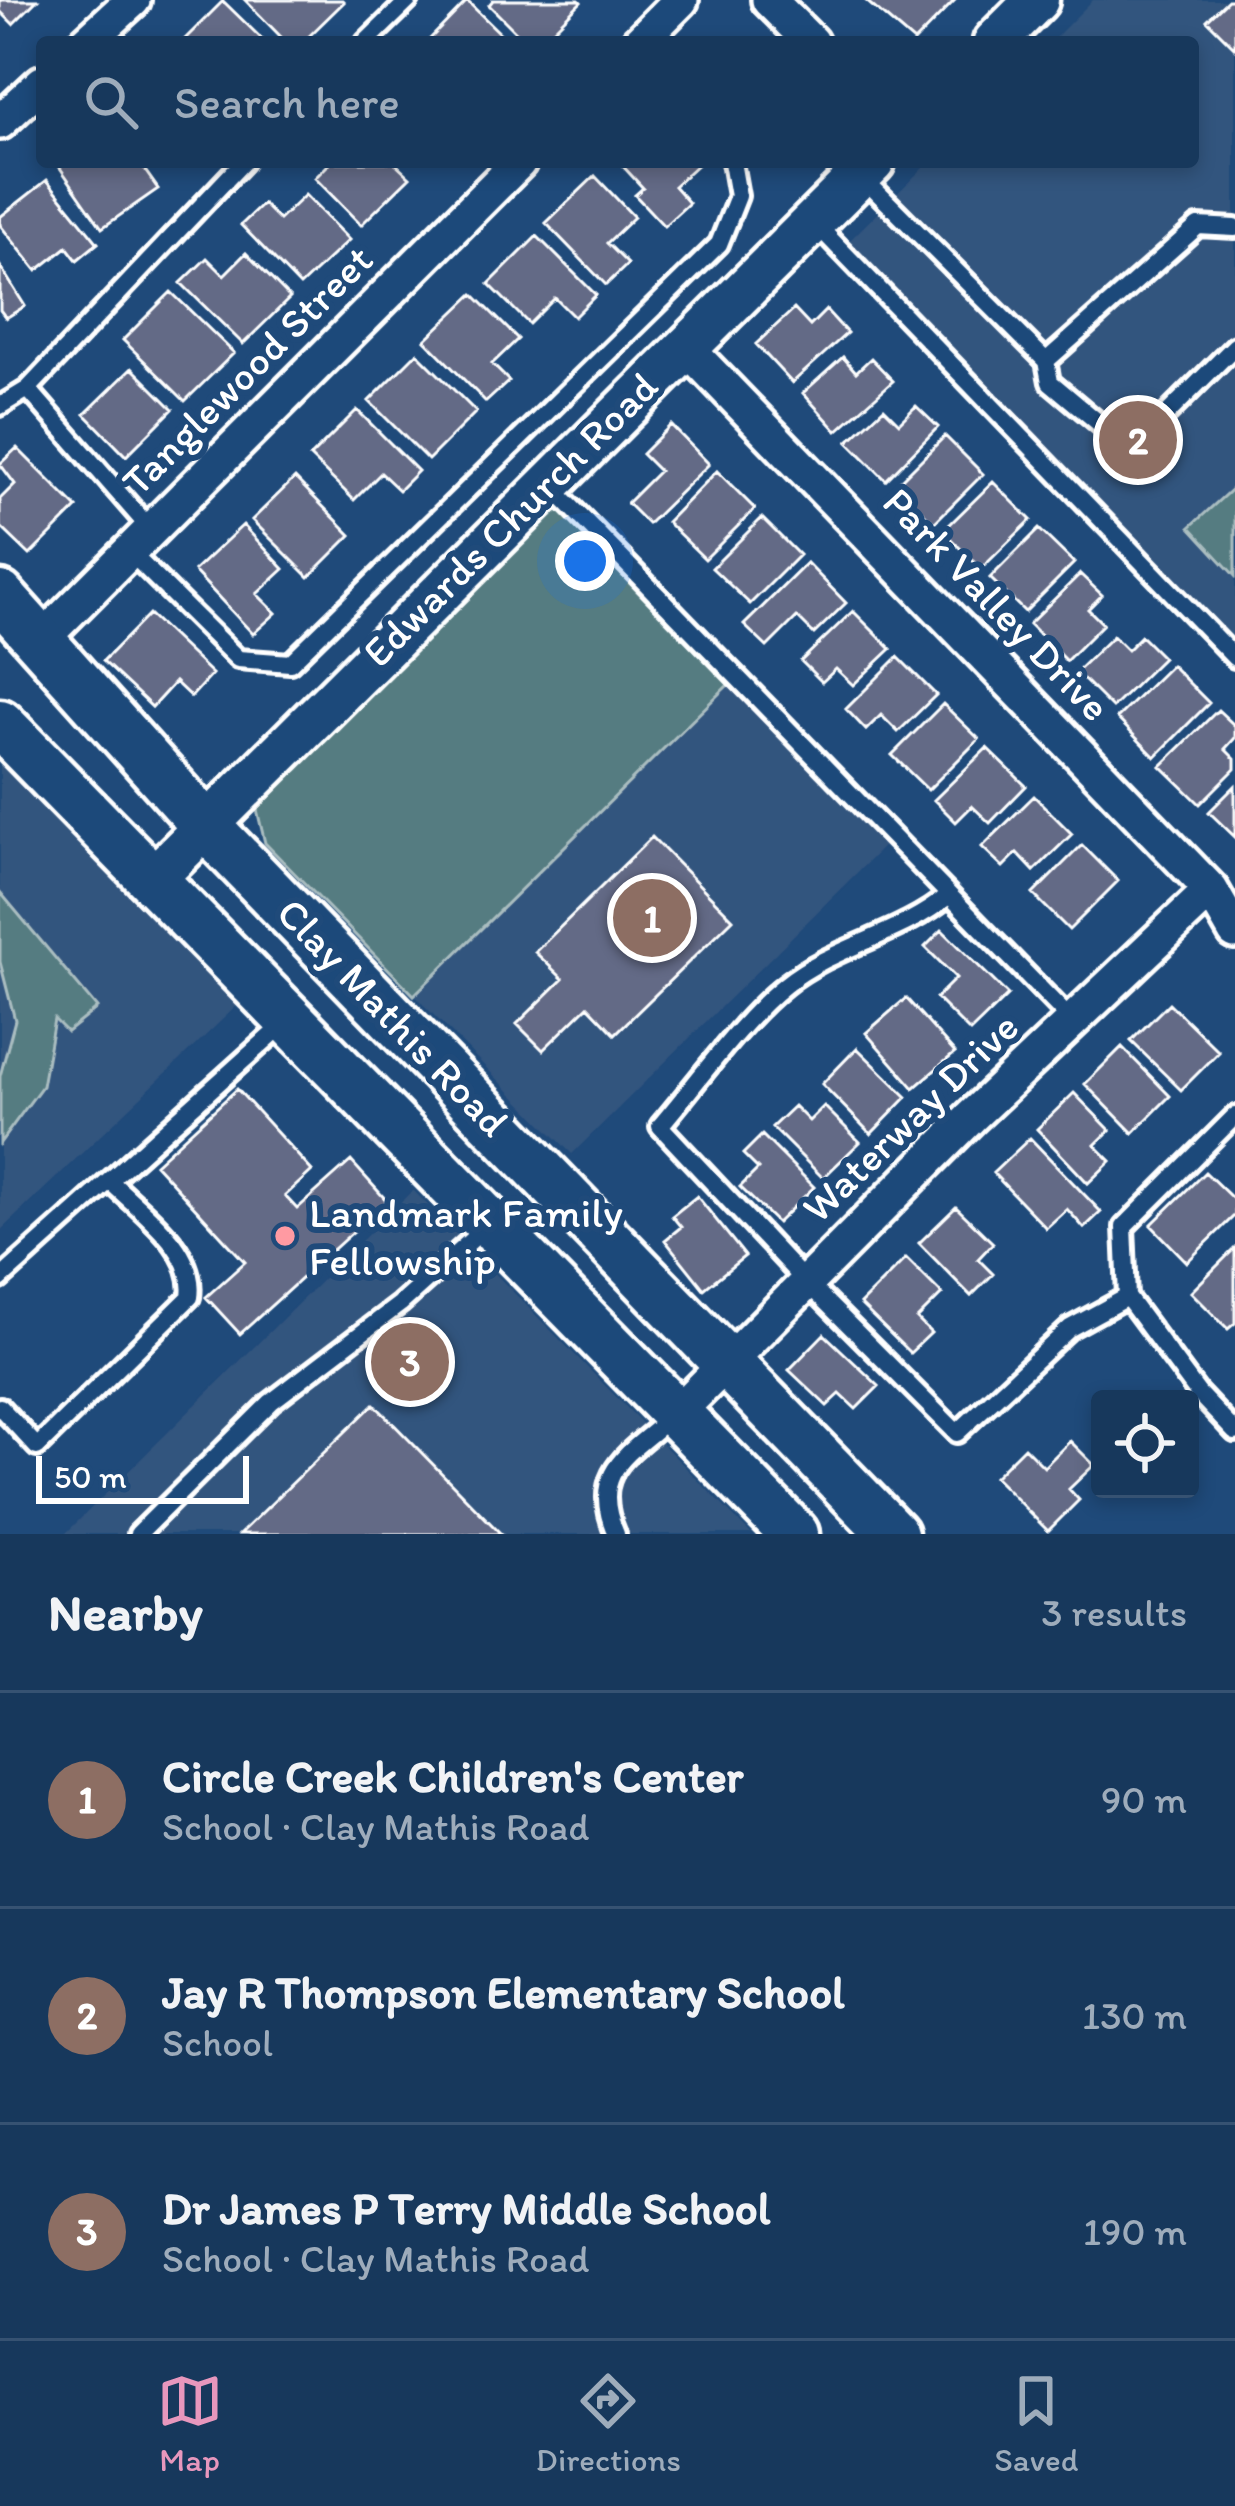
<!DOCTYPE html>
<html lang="en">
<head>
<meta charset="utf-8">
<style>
	:root { --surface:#17385c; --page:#203f62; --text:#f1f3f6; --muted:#9eacbb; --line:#365272; --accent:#e797bd }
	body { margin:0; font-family:Itim,sans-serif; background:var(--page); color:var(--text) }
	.controls { position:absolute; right:36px; bottom:36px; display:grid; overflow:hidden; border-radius:12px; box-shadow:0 6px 18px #0003 }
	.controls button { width:108px; height:108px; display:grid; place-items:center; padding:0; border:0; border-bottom:3px solid var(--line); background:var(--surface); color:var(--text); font:60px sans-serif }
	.scale { position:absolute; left:36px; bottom:30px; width:213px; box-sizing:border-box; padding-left:12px; border:6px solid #fff; border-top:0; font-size:33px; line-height:42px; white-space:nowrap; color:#fff; -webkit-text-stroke:9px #1f4a7a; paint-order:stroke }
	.you { position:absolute; left:585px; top:561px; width:42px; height:42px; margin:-30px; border:9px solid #fff; border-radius:50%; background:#1a73e8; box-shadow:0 0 0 18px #1a73e833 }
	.badge { display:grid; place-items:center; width:78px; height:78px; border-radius:50%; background:var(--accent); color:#fff; font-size:39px; font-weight:700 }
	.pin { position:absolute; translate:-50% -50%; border:6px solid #fff; box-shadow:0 3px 12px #0006 }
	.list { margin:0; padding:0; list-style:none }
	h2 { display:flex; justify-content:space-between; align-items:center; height:156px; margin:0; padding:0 48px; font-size:51px }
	h2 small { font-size:39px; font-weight:400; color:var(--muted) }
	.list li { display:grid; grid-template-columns:78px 1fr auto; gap:36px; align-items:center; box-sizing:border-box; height:216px; padding:0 48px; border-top:3px solid var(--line) }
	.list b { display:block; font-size:45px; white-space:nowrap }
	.list p { margin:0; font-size:39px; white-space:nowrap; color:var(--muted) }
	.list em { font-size:39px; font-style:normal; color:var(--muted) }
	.icon { flex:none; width:66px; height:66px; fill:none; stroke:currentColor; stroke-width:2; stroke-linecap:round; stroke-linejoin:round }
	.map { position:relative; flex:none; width:1235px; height:1534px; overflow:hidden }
	.search { position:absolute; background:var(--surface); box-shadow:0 6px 18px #0003; left:36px; right:36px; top:36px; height:132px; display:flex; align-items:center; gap:30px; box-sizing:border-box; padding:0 42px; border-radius:12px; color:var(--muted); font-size:45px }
	.sheet { height:804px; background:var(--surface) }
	nav { display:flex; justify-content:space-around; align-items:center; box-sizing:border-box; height:168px; border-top:3px solid var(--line); background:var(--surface); font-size:33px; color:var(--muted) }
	nav a { display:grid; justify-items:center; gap:6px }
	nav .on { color:var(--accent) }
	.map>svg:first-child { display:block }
</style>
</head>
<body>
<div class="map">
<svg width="1235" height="1534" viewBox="0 0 1235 1534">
	<rect width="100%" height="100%" fill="#1f4a7a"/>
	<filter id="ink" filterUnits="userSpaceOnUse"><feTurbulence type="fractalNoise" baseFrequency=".00833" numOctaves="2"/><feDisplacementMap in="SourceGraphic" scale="24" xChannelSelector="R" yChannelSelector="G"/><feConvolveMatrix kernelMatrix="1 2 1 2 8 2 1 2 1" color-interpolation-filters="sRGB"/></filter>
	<g filter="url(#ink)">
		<path fill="#33547e" d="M1093,0H1235V639L848,242L929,162H1193V42H1051Z
			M732,681L890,840L572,1154L414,995Z
			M0,749L132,899L244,999L0,1231Z
			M413,1190L751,1534H65Z"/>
		<path fill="#547b81" stroke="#aabdc0" stroke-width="3" d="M1235,486V576L1190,527Z
			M555,502L732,681L414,995L265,843L255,801Z
			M0,892L97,1008L67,1032L54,1019L42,1086L0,1143V1076L15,1020L0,962Z"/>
		<path fill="#636a86" stroke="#fff" stroke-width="3" d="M0,0H37L13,24L0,11Z
			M245,0H342L344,2L303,42H286Z
			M493,0H579L581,2L541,42H526L489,5Z
			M865,0H955L914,42Z
			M1228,0H1235V48L1207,20Z
			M223,1L265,42H182Z
			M467,1L509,42H427Z
			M56,162H139L158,189L102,228Z
			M331,162H394L410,177L361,225L315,178Z
			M619,162H700L674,186L689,203L664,226L635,195L643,188Z
			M595,176L634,217L607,243L628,264L606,285L546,223Z
			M47,180L98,243L77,260L67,247L37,271L0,225V217Z
			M305,195L349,240L300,286L241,225L263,204L279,220Z
			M537,236L596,295L574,317L555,298L529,324L489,284Z
			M246,253L290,298L243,344L181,283L207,258L224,275Z
			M0,266L25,306L6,318L0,310Z
			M171,292L234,353L185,401L123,340Z
			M473,294L518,339L492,364L509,381L486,402L425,340Z
			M794,309L810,326L826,310L847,333L792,383L756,344Z
			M417,353L476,412L428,460L369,401Z
			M843,357L856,372L871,358L893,381L837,431L803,393Z
			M132,368L173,409L126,456L85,414Z
			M916,406L938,427L886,480L848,442L884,408L899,423Z
			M357,410L418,471L399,490L381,473L354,500L310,457Z
			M671,425L709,464L648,524L627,503L659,471L642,454Z
			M945,436L983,474L934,523L895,486Z
			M17,448L77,508L30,555L0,526V499L15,484L0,464Z
			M717,471L755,509L705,559L667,522Z
			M295,478L351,535L309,577L252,520Z
			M993,482L1031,520L981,569L943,531Z
			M762,518L799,555L750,604L712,568Z
			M243,525L284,569L257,594L276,613L253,634L194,571Z
			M1039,529L1074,563L1025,612L990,578Z
			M807,563L846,603L814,634L797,617L767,647L744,625Z
			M1080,574L1102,595L1088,609L1103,624L1066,661L1029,624Z
			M853,611L891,649L853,685L836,669L822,682L801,661Z
			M149,614L212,674L191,697L175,682L152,707L103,661Z
			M1113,636L1127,650L1141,636L1163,658L1112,708L1076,672Z
			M898,657L936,695L898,732L881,715L866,730L846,709Z
			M1171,665L1209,703L1155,757L1117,718Z
			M943,704L979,739L928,790L892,755Z
			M1218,710L1235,726V738L1225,749L1235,759V769L1200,804L1161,766Z
			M987,748L1026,786L990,823L972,806L956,822L934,800Z
			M1235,786V837L1209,812Z
			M1034,796L1072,834L1034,871L1017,853L1003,867L982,847Z
			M652,837L733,919L615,1034L588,1006L543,1050L517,1024L563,979L535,952Z
			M1082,845L1118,881L1069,930L1033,894Z
			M942,930L1008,995L970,1032L936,998L956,978L925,947Z
			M906,998L955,1053L914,1088L866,1033Z
			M1169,1003L1219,1052L1181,1090L1131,1041Z
			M1122,1047L1170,1096L1133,1133L1085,1084Z
			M857,1048L907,1097L871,1134L822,1084Z
			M237,1089L312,1171L285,1196L297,1209L351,1161L387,1201L240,1334L206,1297L245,1262L155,1164Z
			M1074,1093L1110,1130L1095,1145L1111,1161L1088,1183L1037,1129Z
			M794,1106L809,1121L824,1106L860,1142L823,1178L772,1127Z
			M762,1135L814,1187L777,1223L740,1187L758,1169L743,1154Z
			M1030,1138L1101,1212L1084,1228L1067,1209L1046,1228L993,1173Z
			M1205,1172L1235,1201V1215L1187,1262L1151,1225Z
			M697,1196L745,1256L704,1289L665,1240L681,1227L672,1216Z
			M956,1207L993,1243L978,1259L993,1274L971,1296L919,1243Z
			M1235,1248V1323L1228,1329L1191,1292Z
			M906,1258L942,1294L917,1319L931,1333L910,1353L860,1304Z
			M824,1334L879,1386L856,1409L840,1394L827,1406L789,1370Z
			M374,1404L501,1534H240Z
			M1070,1441L1094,1465L1069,1489L1079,1500L1048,1531L994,1477L1024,1447L1044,1467Z"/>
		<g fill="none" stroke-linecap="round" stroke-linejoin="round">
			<defs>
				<path id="service" d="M366,42L409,0
					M860,175L1046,361L1198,226L1235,228
					M815,223L1235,658
					M1046,361L1050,382L1131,450L1235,346
					M28,389L151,530
					M0,406L28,389L243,162
					M552,487L1072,1021
					M130,552L238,659L290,663L719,244L738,196L732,162
					M949,895C900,936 835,945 785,985C743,1018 696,1084 660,1126L806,1282L957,1433L1070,1328L1127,1297
					M1235,1116L1124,1227L1127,1297L1198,1393L1235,1432
					M0,1279L287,1021
					M0,1407L37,1447L190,1297C197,1249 141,1212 110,1181
					M138,1534L271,1402L400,1304L486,1227
					M616,1534C588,1472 629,1454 671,1417"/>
				<path id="minor" d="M769,0L811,42
					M87,42L133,0
					M639,42L681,0
					M0,122L42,83
					M684,345L1211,890L1235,932
					M39,642L519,162
					M677,1413L971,1117L1211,890"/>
				<path id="tertiary" d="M995,42L1037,0
					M152,880L873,162"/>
				<path id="secondary" d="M0,596L207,827L893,1534
					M0,724L794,1534"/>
			</defs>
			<use href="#service" stroke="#fff" stroke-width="26"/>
			<use href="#minor" stroke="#fff" stroke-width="42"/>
			<use href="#tertiary" stroke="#fff" stroke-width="51"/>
			<use href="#secondary" stroke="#fff" stroke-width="57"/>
			<use href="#service" stroke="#1f4a7a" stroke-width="16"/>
			<use href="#minor" stroke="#1f4a7a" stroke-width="33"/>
			<use href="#tertiary" stroke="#1f4a7a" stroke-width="42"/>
			<use href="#secondary" stroke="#1f4a7a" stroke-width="48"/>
		</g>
	</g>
	<circle fill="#ff9aa2" stroke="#1f4a7a" stroke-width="4.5" cx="285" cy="1236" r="12"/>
	<g text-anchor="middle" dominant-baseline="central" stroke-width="12" stroke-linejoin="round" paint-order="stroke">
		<g font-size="42" fill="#fff" stroke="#1f4a7a">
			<text transform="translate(247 370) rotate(-45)">Tanglewood Street</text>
			<text transform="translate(510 519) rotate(-45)">Edwards Church Road</text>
			<text transform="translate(997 604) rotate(46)">Park Valley Drive</text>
			<text transform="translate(393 1017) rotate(46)">Clay Mathis Road</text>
			<text transform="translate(910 1117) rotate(-44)">Waterway Drive</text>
		</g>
		<g font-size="42" fill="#fff" stroke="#1f4a7a" text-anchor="start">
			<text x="309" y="1212">Landmark Family<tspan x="309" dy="48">Fellowship</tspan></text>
		</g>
	</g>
</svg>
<div class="controls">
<button><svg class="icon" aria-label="locate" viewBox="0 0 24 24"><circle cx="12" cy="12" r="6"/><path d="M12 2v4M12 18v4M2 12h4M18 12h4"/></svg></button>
</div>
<div class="scale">50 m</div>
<div class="you"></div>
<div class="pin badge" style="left:652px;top:918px;background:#8d6e63">1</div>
<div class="pin badge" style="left:1138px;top:440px;background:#8d6e63">2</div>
<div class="pin badge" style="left:410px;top:1362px;background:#8d6e63">3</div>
<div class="search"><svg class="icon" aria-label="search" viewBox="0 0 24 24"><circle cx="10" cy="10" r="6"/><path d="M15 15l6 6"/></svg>Search here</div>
</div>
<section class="sheet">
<h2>Nearby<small>3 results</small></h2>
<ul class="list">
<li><span class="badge" style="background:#8d6e63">1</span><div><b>Circle Creek Children's Center</b><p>School · Clay Mathis Road</p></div><em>90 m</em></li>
<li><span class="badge" style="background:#8d6e63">2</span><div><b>Jay R Thompson Elementary School</b><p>School</p></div><em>130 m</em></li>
<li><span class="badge" style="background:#8d6e63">3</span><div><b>Dr James P Terry Middle School</b><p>School · Clay Mathis Road</p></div><em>190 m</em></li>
</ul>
</section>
<nav>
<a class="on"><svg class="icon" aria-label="map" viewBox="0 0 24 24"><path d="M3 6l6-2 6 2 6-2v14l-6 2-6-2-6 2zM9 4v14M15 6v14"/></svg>Map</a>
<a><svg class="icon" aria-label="directions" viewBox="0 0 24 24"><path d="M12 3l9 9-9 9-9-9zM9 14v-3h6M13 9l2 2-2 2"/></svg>Directions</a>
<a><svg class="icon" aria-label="saved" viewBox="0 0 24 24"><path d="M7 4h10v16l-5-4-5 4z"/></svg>Saved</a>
</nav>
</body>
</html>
